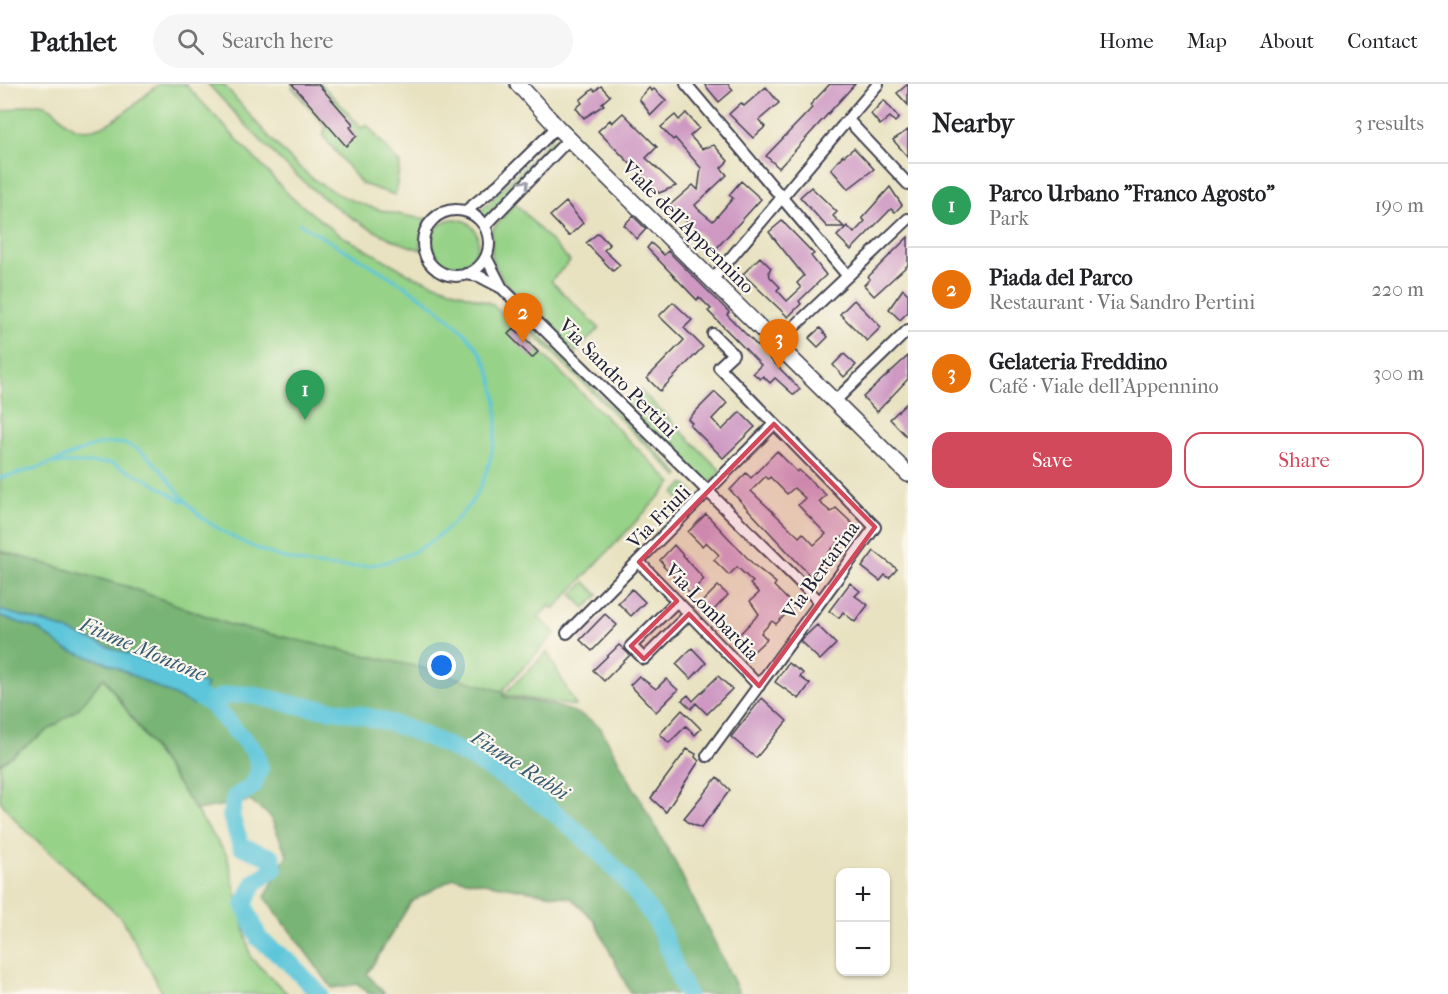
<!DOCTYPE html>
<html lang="en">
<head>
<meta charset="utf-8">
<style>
	:root { --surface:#fff; --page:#f6f6f6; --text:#202124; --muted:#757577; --line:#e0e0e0; --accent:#d1495b }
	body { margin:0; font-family:"IM FELL French Canon",serif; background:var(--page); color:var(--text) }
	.controls { position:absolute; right:18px; bottom:18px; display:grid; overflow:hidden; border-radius:12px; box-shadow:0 2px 4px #0004 }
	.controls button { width:54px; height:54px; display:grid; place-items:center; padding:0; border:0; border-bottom:2px solid var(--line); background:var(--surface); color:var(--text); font:30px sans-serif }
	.you { position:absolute; left:442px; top:582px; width:21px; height:21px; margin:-15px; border:4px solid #fff; border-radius:50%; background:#1a73e8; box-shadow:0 0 0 9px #1a73e833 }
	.badge { display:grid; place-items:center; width:39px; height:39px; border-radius:50%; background:var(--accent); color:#fff; font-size:20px; font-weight:700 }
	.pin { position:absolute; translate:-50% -50px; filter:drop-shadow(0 2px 3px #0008) }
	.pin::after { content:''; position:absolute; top:32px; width:21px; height:18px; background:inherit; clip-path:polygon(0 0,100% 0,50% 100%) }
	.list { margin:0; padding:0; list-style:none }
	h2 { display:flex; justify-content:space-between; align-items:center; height:78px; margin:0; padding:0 24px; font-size:26px }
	h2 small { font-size:20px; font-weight:400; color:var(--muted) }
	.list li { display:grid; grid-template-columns:39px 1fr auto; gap:18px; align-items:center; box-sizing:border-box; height:84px; padding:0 24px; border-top:2px solid var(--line) }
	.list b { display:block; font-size:22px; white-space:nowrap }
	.list p { margin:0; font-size:20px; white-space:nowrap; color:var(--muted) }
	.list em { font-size:20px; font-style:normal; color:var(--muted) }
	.actions { display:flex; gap:12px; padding:18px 24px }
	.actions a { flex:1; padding:14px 0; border:2px solid var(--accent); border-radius:18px; text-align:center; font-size:21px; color:var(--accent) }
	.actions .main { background:var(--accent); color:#fff }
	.icon { flex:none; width:33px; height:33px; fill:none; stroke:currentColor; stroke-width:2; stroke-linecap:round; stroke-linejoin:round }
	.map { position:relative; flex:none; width:908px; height:910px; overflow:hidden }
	header { display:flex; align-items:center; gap:36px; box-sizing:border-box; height:84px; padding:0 30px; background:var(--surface); border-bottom:2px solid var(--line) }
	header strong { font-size:28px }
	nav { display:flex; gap:33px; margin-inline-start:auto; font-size:21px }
	.search { width:420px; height:54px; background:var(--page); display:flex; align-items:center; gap:15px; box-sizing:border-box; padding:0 21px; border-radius:33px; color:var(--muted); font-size:22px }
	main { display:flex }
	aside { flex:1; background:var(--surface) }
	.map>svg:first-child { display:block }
</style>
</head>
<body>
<header>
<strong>Pathlet</strong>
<div class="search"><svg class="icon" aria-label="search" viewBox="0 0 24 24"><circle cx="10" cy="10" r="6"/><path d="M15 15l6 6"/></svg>Search here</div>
<nav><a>Home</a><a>Map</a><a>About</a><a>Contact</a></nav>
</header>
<main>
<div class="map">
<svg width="908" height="910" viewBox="0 0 908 910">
	<rect width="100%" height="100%" fill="#fbf7ec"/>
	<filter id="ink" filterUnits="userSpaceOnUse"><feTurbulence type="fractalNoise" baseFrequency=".0167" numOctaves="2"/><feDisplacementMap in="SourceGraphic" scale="12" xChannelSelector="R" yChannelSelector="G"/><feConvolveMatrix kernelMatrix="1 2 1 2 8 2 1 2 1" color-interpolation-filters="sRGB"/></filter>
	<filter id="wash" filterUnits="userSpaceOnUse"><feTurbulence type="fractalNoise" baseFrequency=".008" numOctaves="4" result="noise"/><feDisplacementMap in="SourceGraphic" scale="24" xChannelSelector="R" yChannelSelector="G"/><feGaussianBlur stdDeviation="1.35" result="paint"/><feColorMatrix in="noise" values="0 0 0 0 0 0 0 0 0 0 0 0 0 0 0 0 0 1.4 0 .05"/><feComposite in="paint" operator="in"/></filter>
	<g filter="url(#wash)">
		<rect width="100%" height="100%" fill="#e8e2c1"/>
		<path fill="#96d287" stroke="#5c7a61" stroke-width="1.5" d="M159,0H185L290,112L337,149L413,192L492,220L672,399L554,525L549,522L538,533L555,549L502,607L230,541L129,503L0,467V28C12,26 25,20 37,20C51,19 58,31 67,39C96,63 137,17 159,0Z
			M208,0H223C251,31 279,68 312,94C344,118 389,131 428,135L420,154L421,166C330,138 270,67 208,0Z
			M296,0H321L362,44L367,41L400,80L395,111L362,100L323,52L326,43L292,3Z
			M557,55L556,61L484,134H479V129L549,57Z
			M515,119L570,177L551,197L599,244L575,269L503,196L492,175V146Z
			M432 158a23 23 0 1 1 46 0a23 23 0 1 1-46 0Z
			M523,234L680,391L678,393L520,236Z
			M639,305L722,388L710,399L706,400L625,321Z
			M684,399L695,410L685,421L674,410Z
			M585,498L598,511L585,524L572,511Z
			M547,568L576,622L503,611Z
			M103,593L227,771L251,874L288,910H163L123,836L20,741L0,717V680L79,624Z"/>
		<path fill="#78b474" stroke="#4d6b58" stroke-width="1.5" d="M0,467L129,503L230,541L423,584L502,607L504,613C538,619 571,620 600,643L677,782L740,910H631L594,836L571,814L454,794L411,818L367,890L385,910H369L358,900L332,904L265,813L287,771L270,732L250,717L196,726L104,593L79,624L0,680Z"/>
		<path fill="#5dc6da" stroke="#40748a" stroke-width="1.5" d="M0,526L53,541L207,601L194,621L107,579L65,565L38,545L0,532Z"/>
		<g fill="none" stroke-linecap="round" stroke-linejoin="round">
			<path stroke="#5dc6da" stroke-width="3" d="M55,379H111L148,396L182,417
				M0,394C18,389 37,385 54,378C76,370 99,355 124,360C158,367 178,418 208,438C280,487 383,507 451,441C466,427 478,412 485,392C498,354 503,317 486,279C459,222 354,174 299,139"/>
			<path stroke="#5dc6da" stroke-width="18" d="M177,601L210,619L255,668L260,684L253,702L235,713L231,732L241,762L272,774L274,785L255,798L244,820L259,855L290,879L319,910
				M210,619C234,600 275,618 302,622C323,625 345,627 365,632C469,656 593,743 652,831C668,854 673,885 687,910"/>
		</g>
		<g id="blocks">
			<path fill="#ce98c3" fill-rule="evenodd" d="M292,0H318L353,40L350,43L357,52L346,62Z
				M704,0H728L733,6L719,18Z
				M830,0H855L779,84L766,72L812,24L810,21Z
				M908,0V21L897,9Z
				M601,2L610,12L602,19L604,21L584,34L576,24L582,19L580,16L593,5L595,7Z
				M766,3L779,19L759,36L765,43L753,54L729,30L741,19L744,22Z
				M649,4L652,7L654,5L666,16L651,31L639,15Z
				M884,16L899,34L895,38L890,33L880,41L871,30Z
				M623,29L657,63L646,74L676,102L659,109L598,47L610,36L612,39Z
				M686,29L699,44L690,52L702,65L714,61L728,77L721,84L727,91L695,121L698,125L713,137L733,114L729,111L741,97L761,115L715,166L670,121L693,101L698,106L701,84L675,54L673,56L661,43L675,31L679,36Z
				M908,46V73L893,56Z
				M854,64L874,85L848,105L831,85L843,71L844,72Z
				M811,103L837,128L833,132L844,143H827L800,113Z
				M890,103L902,121L895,128L891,125L851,166L837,152L847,142L854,149L865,137L862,134Z
				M566,118L583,139L569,152L550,132Z
				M633,132L646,145L637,155L624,141Z
				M782,137L814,170L811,172L826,191L799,217L801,220L788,233L743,190L760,173L771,184L769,187L770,193L780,203L777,206L787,217L801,204L797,199L804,192L769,148Z
				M598,149L610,161L604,166L620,181L613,187L586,159Z
				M908,153V181L874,212L864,201L870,195L868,193Z
				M651,159L664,171L668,167L729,228L727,231L800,305L794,311L775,294L770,299L763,292L760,295L753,289L761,281L708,227L711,225L699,213L697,216L647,164Z
				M903,205L908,210V228L900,236L889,225Z
				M854,216L881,243L867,257L840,230Z
				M673,218L692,236L684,244L703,263L660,307L647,294L684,256L659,232Z
				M514,244L538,268L532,274L508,250Z
				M820,244L828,253L818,263L809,254Z
				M844,270L856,281L844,293L833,281Z
				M908,272V295L877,328L863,313Z
				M715,308L727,319L712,335L722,346L740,328L755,343L723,374L690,341L692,339L688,335Z
				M908,318V354L890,335Z
				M777,367L797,388L799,386L826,411L819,418L831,428L836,424L854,441L828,469L833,474L814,496L730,406L746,389L751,394ZM765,393L768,395L770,393L787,410L794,404L805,414L798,421L826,450L814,461L803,449L799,453L751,407Z
				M706,430L754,481L776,499L774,502L794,522L776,540L772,537L761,549L767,555L754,567L737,553L759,530L750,517L759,509L750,500L753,498L737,483L729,491L714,476L719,471L706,458L702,462L688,448Z
				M674,461L704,495L690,509L663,482L664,481L660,476Z
				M874,467L897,485L889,494L885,491L880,497L862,483Z
				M850,499L860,507L855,512L868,521L855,538L843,528L839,534L829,527Z
				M718,502L728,511L711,529L701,519Z
				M632,505L645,518L631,532L618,519Z
				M605,530L617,541L592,567L580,556Z
				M817,541L836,560L820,576L800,557Z
				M619,561L630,571L604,597L593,586Z
				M692,564L706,579L691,595L676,580Z
				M788,579L803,589L800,593L810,600L799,615L775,598Z
				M639,592L656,605L666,595L678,606L656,628L630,601Z
				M718,592L732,605L707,630L696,619L691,625L682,616L688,611L693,617Z
				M762,614L787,637L756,674L731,653Z
				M682,626L701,645L695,651L686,642L669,659L660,650Z
				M687,665L696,670L695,673L699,677L666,728L651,714Z
				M717,693L730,706L701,744L689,739L684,734Z"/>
		</g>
	</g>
	<g filter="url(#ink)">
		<use href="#blocks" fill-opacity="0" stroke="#403f4f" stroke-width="1.5"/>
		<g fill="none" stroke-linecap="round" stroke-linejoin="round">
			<defs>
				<path id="minor" d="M686,0L847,191
					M848,36L908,100
					M423 159a33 33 0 1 1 66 0a33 33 0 1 1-66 0Z
					M466,127L498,101L557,43
					M485,142L569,55
					M486,173L502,204
					M466,190L479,192L502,204L820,518
					M712,196L878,0
					M776,260L908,135
					M834,318L908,246
					M639,478L759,602
					M677,517L631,562L644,575L689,530
					M567,549L774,340
					M707,672L875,443L719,283L733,270L713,250"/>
				<path id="secondary" d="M518,0L557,43L908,390"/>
			</defs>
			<use href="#minor" stroke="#403f4f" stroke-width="14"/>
			<use href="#secondary" stroke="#403f4f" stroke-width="18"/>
			<use href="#minor" stroke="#fff" stroke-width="10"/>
			<use href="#secondary" stroke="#fff" stroke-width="15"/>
		</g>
		<defs><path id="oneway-chevron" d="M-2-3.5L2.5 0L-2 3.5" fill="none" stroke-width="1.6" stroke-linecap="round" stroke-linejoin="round" transform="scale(1.5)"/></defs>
		<use stroke="#9c9ca7" href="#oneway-chevron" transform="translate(525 100) rotate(-46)"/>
	</g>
	<path fill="#d1495b" fill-opacity="0.2" stroke="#d1495b" stroke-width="4.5" stroke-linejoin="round" d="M774,340L875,443L759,602L689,530L644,575L631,562L677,517L639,478Z"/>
	<g text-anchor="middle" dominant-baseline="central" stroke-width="4.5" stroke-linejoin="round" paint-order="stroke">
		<g font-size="20" fill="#22223b" stroke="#fbf7ec">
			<text transform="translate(688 143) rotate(45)">Viale dell'Appennino</text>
			<text transform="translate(618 294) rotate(45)">Via Sandro Pertini</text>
			<text transform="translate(659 433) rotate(-45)">Via Friuli</text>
			<text transform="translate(821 486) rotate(-54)">Via Bertarina</text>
			<text transform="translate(712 528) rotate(46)">Via Lombardia</text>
		</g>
		<g font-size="21" font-style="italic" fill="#375b73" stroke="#fbf7ec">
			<text transform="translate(143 565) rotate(23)">Fiume Montone</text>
			<text transform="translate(520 681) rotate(33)">Fiume Rabbi</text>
		</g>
	</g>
</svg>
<div class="controls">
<button>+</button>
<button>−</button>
</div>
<div class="you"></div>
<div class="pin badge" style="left:305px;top:336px;background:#2e9e5b">1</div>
<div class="pin badge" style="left:523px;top:259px;background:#e8710a">2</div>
<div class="pin badge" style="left:779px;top:285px;background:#e8710a">3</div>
</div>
<aside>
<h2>Nearby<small>3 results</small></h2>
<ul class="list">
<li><span class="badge" style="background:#2e9e5b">1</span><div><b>Parco Urbano &quot;Franco Agosto&quot;</b><p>Park</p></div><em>190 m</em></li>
<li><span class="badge" style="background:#e8710a">2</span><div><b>Piada del Parco</b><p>Restaurant · Via Sandro Pertini</p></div><em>220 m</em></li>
<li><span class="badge" style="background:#e8710a">3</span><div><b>Gelateria Freddino</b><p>Café · Viale dell'Appennino</p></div><em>300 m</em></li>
</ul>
<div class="actions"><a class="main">Save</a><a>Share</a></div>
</aside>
</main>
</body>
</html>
